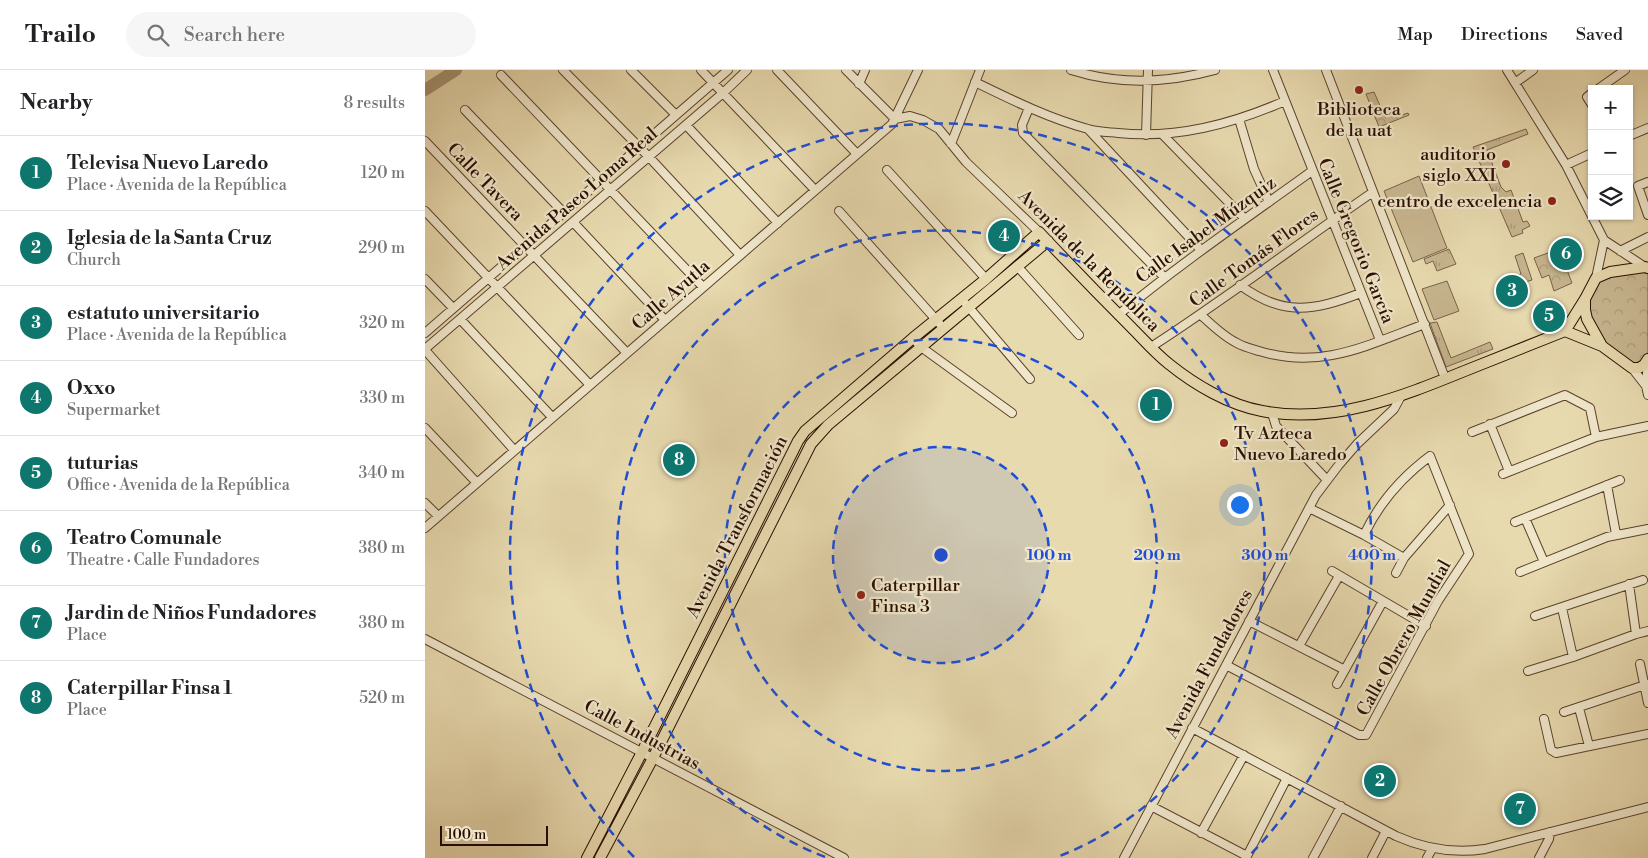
<!DOCTYPE html>
<html lang="en">
<head>
<meta charset="utf-8">
<style>
	:root { --surface:#fff; --page:#f6f6f6; --text:#202124; --muted:#757577; --line:#e0e0e0; --accent:#0f766e }
	body { margin:0; font-family:"Libre Bodoni",serif; background:var(--page); color:var(--text) }
	.controls { position:absolute; right:15px; top:15px; display:grid; overflow:hidden; border-radius:0px; box-shadow:0 1px 4px #0004 }
	.controls button { width:45px; height:45px; display:grid; place-items:center; padding:0; border:0; border-bottom:1px solid var(--line); background:var(--surface); color:var(--text); font:25px sans-serif }
	.scale { position:absolute; left:15px; bottom:12px; width:108px; box-sizing:border-box; padding-left:5px; border:2px solid #2a0e00; border-top:0; font-size:14px; line-height:18px; white-space:nowrap; color:#2a0e00; -webkit-text-stroke:4px #f0e7cb; paint-order:stroke }
	.you { position:absolute; left:814px; top:434px; width:18px; height:18px; margin:-12px; border:4px solid #fff; border-radius:50%; background:#1a73e8; box-shadow:0 0 0 8px #1a73e833 }
	.badge { display:grid; place-items:center; width:32px; height:32px; border-radius:50%; background:var(--accent); color:#fff; font-size:16px; font-weight:700 }
	.pin { position:absolute; translate:-50% -50%; border:2px solid #fff; box-shadow:0 1px 5px #0006 }
	.list { margin:0; padding:0; list-style:none }
	h2 { display:flex; justify-content:space-between; align-items:center; height:65px; margin:0; padding:0 20px; font-size:21px }
	h2 small { font-size:16px; font-weight:400; color:var(--muted) }
	.list li { display:grid; grid-template-columns:32px 1fr auto; gap:15px; align-items:center; box-sizing:border-box; height:75px; padding:0 20px; border-top:1px solid var(--line) }
	.list b { display:block; font-size:19px; white-space:nowrap }
	.list p { margin:0; font-size:16px; white-space:nowrap; color:var(--muted) }
	.list em { font-size:16px; font-style:normal; color:var(--muted) }
	.icon { flex:none; width:28px; height:28px; fill:none; stroke:currentColor; stroke-width:2; stroke-linecap:round; stroke-linejoin:round }
	.map { position:relative; flex:none; width:1223px; height:788px; overflow:hidden }
	header { display:flex; align-items:center; gap:30px; box-sizing:border-box; height:70px; padding:0 25px; background:var(--surface); border-bottom:1px solid var(--line) }
	header strong { font-size:24px }
	nav { display:flex; gap:28px; margin-inline-start:auto; font-size:18px }
	.search { width:350px; height:45px; background:var(--page); display:flex; align-items:center; gap:12px; box-sizing:border-box; padding:0 18px; border-radius:28px; color:var(--muted); font-size:19px }
	main { display:flex }
	aside { flex:1; background:var(--surface) }
	.map>svg:first-child { display:block }
</style>
</head>
<body>
<header>
<strong>Trailo</strong>
<div class="search"><svg class="icon" aria-label="search" viewBox="0 0 24 24"><circle cx="10" cy="10" r="6"/><path d="M15 15l6 6"/></svg>Search here</div>
<nav><a>Map</a><a>Directions</a><a>Saved</a></nav>
</header>
<main>
<aside>
<h2>Nearby<small>8 results</small></h2>
<ul class="list">
<li><span class="badge">1</span><div><b>Televisa Nuevo Laredo</b><p>Place · Avenida de la República</p></div><em>120 m</em></li>
<li><span class="badge">2</span><div><b>Iglesia de la Santa Cruz</b><p>Church</p></div><em>290 m</em></li>
<li><span class="badge">3</span><div><b>estatuto universitario</b><p>Place · Avenida de la República</p></div><em>320 m</em></li>
<li><span class="badge">4</span><div><b>Oxxo</b><p>Supermarket</p></div><em>330 m</em></li>
<li><span class="badge">5</span><div><b>tuturias</b><p>Office · Avenida de la República</p></div><em>340 m</em></li>
<li><span class="badge">6</span><div><b>Teatro Comunale</b><p>Theatre · Calle Fundadores</p></div><em>380 m</em></li>
<li><span class="badge">7</span><div><b>Jardin de Niños Fundadores</b><p>Place</p></div><em>380 m</em></li>
<li><span class="badge">8</span><div><b>Caterpillar Finsa 1</b><p>Place</p></div><em>520 m</em></li>
</ul>
</aside>
<div class="map">
<svg width="1223" height="788" viewBox="0 0 1223 788">
	<defs>
		<pattern id="grass-tufts" width="24" height="20" patternUnits="userSpaceOnUse" patternTransform="scale(1.25)"><rect width="24" height="20" fill="#c8b791"/><path d="M3 7l-1-3M5 7V3M7 7l1-3M15 17l-1-3M17 17v-4M19 17l1-3" fill="none" stroke="#ac9c7b"/></pattern>
		<pattern id="forest-crowns" width="20" height="18" patternUnits="userSpaceOnUse" patternTransform="scale(1.25)"><rect width="20" height="18" fill="#c8b791"/><path d="M2 6a3 3 0 1 1 6 0M12 15a3 3 0 1 1 6 0" fill="none" stroke="#ac9c7b"/></pattern>
	</defs>
	<rect width="100%" height="100%" fill="#e8daaf"/>
	<filter id="stains"><feTurbulence type="fractalNoise" baseFrequency=".004" numOctaves="4"/><feColorMatrix values="0 0 0 0 .2 0 0 0 0 .09 0 0 0 0 .02 0 0 0 .5 -.17"/></filter>
	<radialGradient id="worn" r=".72"><stop offset=".6" stop-color="#630" stop-opacity="0"/><stop offset="1" stop-color="#630" stop-opacity=".3"/></radialGradient>
	<path fill="url(#grass-tufts)" stroke="#796248" d="M1101,59L1103,64L1062,80L1076,117L1081,122L1086,120L1098,152L1102,151L1105,156L1097,160L1098,163L1087,167L1048,77Z
		M1024,179L1031,194L1012,201L1008,191L1001,194L999,189Z
		M1012,252L1026,288L1065,272L1068,279L1021,297L1005,253Z"/>
	<path fill="url(#forest-crowns)" stroke="#796248" d="M949,22L960,47L969,44L971,47L983,43L984,45L954,57L941,24Z
		M1134,179L1147,213L1129,221L1124,205L1117,208L1109,188Z
		M1217,202L1223,204V286L1212,297L1179,275L1162,241L1164,227L1178,207Z"/>
	<path fill="#c8b791" stroke="#796248" d="M994,106L1022,178L988,192L959,121Z
		M1098,183L1107,210L1081,218L1078,210L1096,204L1090,186Z
		M1022,211L1034,241L1009,250L997,219Z"/>
	<g fill="none" stroke-linecap="round" stroke-linejoin="round">
		<path stroke="#a79574" stroke-width="12" d="M0,20L31,0"/>
		<defs>
			<path id="minor" d="M138,0L224,87L315,185
				M206,0L251,45
				M276,0L390,120
				M352,0L432,84
				M421,0L470,49
				M646,0C693,15 743,13 790,0
				M848,0L955,270
				M901,0L1020,308
				M1082,0L1141,95L1179,170L1220,197
				M76,5L278,217
				M550,12C587,30 623,48 663,59C673,62 683,62 693,63C752,69 807,54 860,31
				M1090,13L1108,0
				M434,14L440,0
				M1173,19L1200,0
				M1167,23L1162,27L1167,35
				M604,38L597,55L598,63L739,207
				M40,40L139,143
				M470,49L485,46L498,50L514,59L541,92L614,162
				M814,49L829,99L844,132
				M261,55L353,153
				M663,59L776,180
				M737,64L820,149
				M721,65L723,0
				M1204,66L1223,58
				M0,71L202,283
				M526,74L555,0
				M1141,95L1167,83
				M462,100L561,209
				M1223,112L1213,116L1223,145
				M0,141L165,315
				M414,141L514,253
				M148,152L240,250
				M1195,181L1223,167
				M592,196L654,265
				M1171,208L1179,170
				M0,209L28,238
				M815,215C858,247 888,241 936,223
				M541,234L605,309
				M693,245C756,193 822,148 887,101
				M776,245C787,255 799,267 812,273C819,277 827,279 834,281C897,300 942,275 1000,254
				M35,249L127,347
				M0,263L303,0
				M488,268L496,277L587,343
				M726,277C802,228 874,173 948,122
				M0,279L298,23L322,0
				M0,280L89,380
				M1223,290L1221,316L1223,325
				M1207,298L1221,316
				M847,343L851,356L902,410
				M1065,354L1084,401
				M0,358L52,413
				M1047,362L1140,325L1165,338L1171,367
				M1078,404L1171,367L1223,356
				M1182,415L1191,464
				M0,433L13,446
				M884,438L939,465L979,488
				M1100,448L1119,492
				M1090,452L1195,410
				M0,458L467,54L493,0
				M907,501L1001,556
				M1095,502L1182,467L1223,459
				M971,503L979,488L1025,435
				M1204,514L1211,564
				M1137,538L1148,587
				M1110,546L1218,510
				M824,551L920,600
				M0,569L419,788
				M874,576L914,506
				M1215,594L1223,633
				M801,595L934,665H941L1013,531L1044,484L1005,386C977,407 954,433 939,465
				M1103,601L1148,587L1211,564L1223,561
				M912,614L958,531
				M1154,638L1164,676
				M1139,642L1223,614
				M1119,649L1126,680L1131,683L1223,664
				M767,658L971,766C1000,779 1028,784 1060,779L1223,737
				M726,736L822,786
				M776,763L819,685
				M699,788L891,425L913,396L932,374L969,339L976,326
				M821,788L862,708
				M888,788L916,736
				M947,788L961,761
				M1002,788L1007,779
				M1114,788L1124,769L1125,762"/>
			<path id="major" d="M1160,229V240L1162,249L1177,276L1207,298H1214L1219,295L1223,289
				M1140,261L1160,229L1171,208L1185,202L1220,197L1223,198
				M1140,261L1177,276
				M162,788L217,682L373,371L380,361L488,268L561,209L614,162C644,194 675,226 706,257C718,269 730,283 744,294C770,315 804,335 837,341C908,355 978,326 1042,300C1074,287 1107,274 1140,261
				M175,788L228,688L386,374L403,355L623,171"/>
		</defs>
		<use href="#minor" stroke="#5a412c" stroke-width="10"/>
		<use href="#major" stroke="#2a0e00" stroke-width="12"/>
		<use href="#minor" stroke="#f0e7cb" stroke-width="8"/>
		<use href="#major" stroke="#e8daaf" stroke-width="10"/>
	</g>
	<circle cx="516" cy="485" r="108" fill="#1d4ed8" fill-opacity=".12"/>
	<g fill="none" stroke="#1d4ed8" stroke-width="2.5" stroke-dasharray="9 6">
		<circle cx="516" cy="485" r="108"/>
		<circle cx="516" cy="485" r="216"/>
		<path d="M400 787A324 324 0 1 1 632 787"/>
		<path d="M209 787A431 431 0 1 1 823 787"/>
	</g>
	<g fill="#8f2418" stroke="#f0e7cb" stroke-width="2">
		<circle cx="934" cy="20" r="5"/>
		<circle cx="1081" cy="94" r="5"/>
		<circle cx="1127" cy="131" r="5"/>
		<circle cx="799" cy="373" r="5"/>
		<circle cx="436" cy="525" r="5"/>
	</g>
	<g text-anchor="middle" dominant-baseline="central" stroke-width="4.5" stroke-linejoin="round" paint-order="stroke">
		<g font-size="18" fill="#2a0e00" stroke="#f0e7cb" text-anchor="end">
			<text x="934" y="39" text-anchor="middle">Biblioteca<tspan x="934" dy="21">de la uat</tspan></text>
			<text x="1071" y="84">auditorio<tspan x="1071" dy="21">siglo XXI</tspan></text>
			<text x="1117" y="131">centro de excelencia</text>
			<text x="809" y="363" text-anchor="start">Tv Azteca<tspan x="809" dy="21">Nuevo Laredo</tspan></text>
			<text x="446" y="515" text-anchor="start">Caterpillar<tspan x="446" dy="21">Finsa 3</tspan></text>
		</g>
		<g font-size="18" fill="#2a0e00" stroke="#f0e7cb">
			<text transform="translate(60 112) rotate(46)">Calle Tavera</text>
			<text transform="translate(152 129) rotate(-41)">Avenida Paseo Loma Real</text>
			<text transform="translate(781 160) rotate(-36)">Calle Isabel Múzquiz</text>
			<text transform="translate(931 171) rotate(68)">Calle Gregorio García</text>
			<text transform="translate(829 188) rotate(-36)">Calle Tomás Flores</text>
			<text transform="translate(664 191) rotate(45)">Avenida de la República</text>
			<text transform="translate(246 225) rotate(-41)">Calle Ayutla</text>
			<text transform="translate(312 457) rotate(-63)">Avenida Transformación</text>
			<text transform="translate(979 568) rotate(-61)">Calle Obrero Mundial</text>
			<text transform="translate(784 594) rotate(-62)">Avenida Fundadores</text>
			<text transform="translate(217 665) rotate(28)">Calle Industrias</text>
		</g>
	</g>
	<circle cx="516" cy="485" r="8" fill="#1d4ed8" stroke="#f0e7cb" stroke-width="2.5"/>
	<g font-size="15" text-anchor="middle" font-weight="bold" fill="#1d4ed8" stroke="#f0e7cb" stroke-width="4.5" stroke-linejoin="round" paint-order="stroke">
		<text x="624" y="490">100 m</text>
		<text x="732" y="490">200 m</text>
		<text x="840" y="490">300 m</text>
		<text x="947" y="490">400 m</text>
	</g>
	<rect width="100%" height="100%" filter="url(#stains)"/>
	<rect width="100%" height="100%" fill="url(#worn)"/>
</svg>
<div class="controls">
<button>+</button>
<button>−</button>
<button><svg class="icon" aria-label="layers" viewBox="0 0 24 24"><path d="M12 4l9 5-9 5-9-5zM3 14l9 5 9-5"/></svg></button>
</div>
<div class="scale">100 m</div>
<div class="you"></div>
<div class="pin badge" style="left:731px;top:335px">1</div>
<div class="pin badge" style="left:955px;top:711px">2</div>
<div class="pin badge" style="left:1087px;top:221px">3</div>
<div class="pin badge" style="left:579px;top:166px">4</div>
<div class="pin badge" style="left:1124px;top:246px">5</div>
<div class="pin badge" style="left:1141px;top:184px">6</div>
<div class="pin badge" style="left:1095px;top:739px">7</div>
<div class="pin badge" style="left:254px;top:390px">8</div>
</div>
</main>
</body>
</html>
